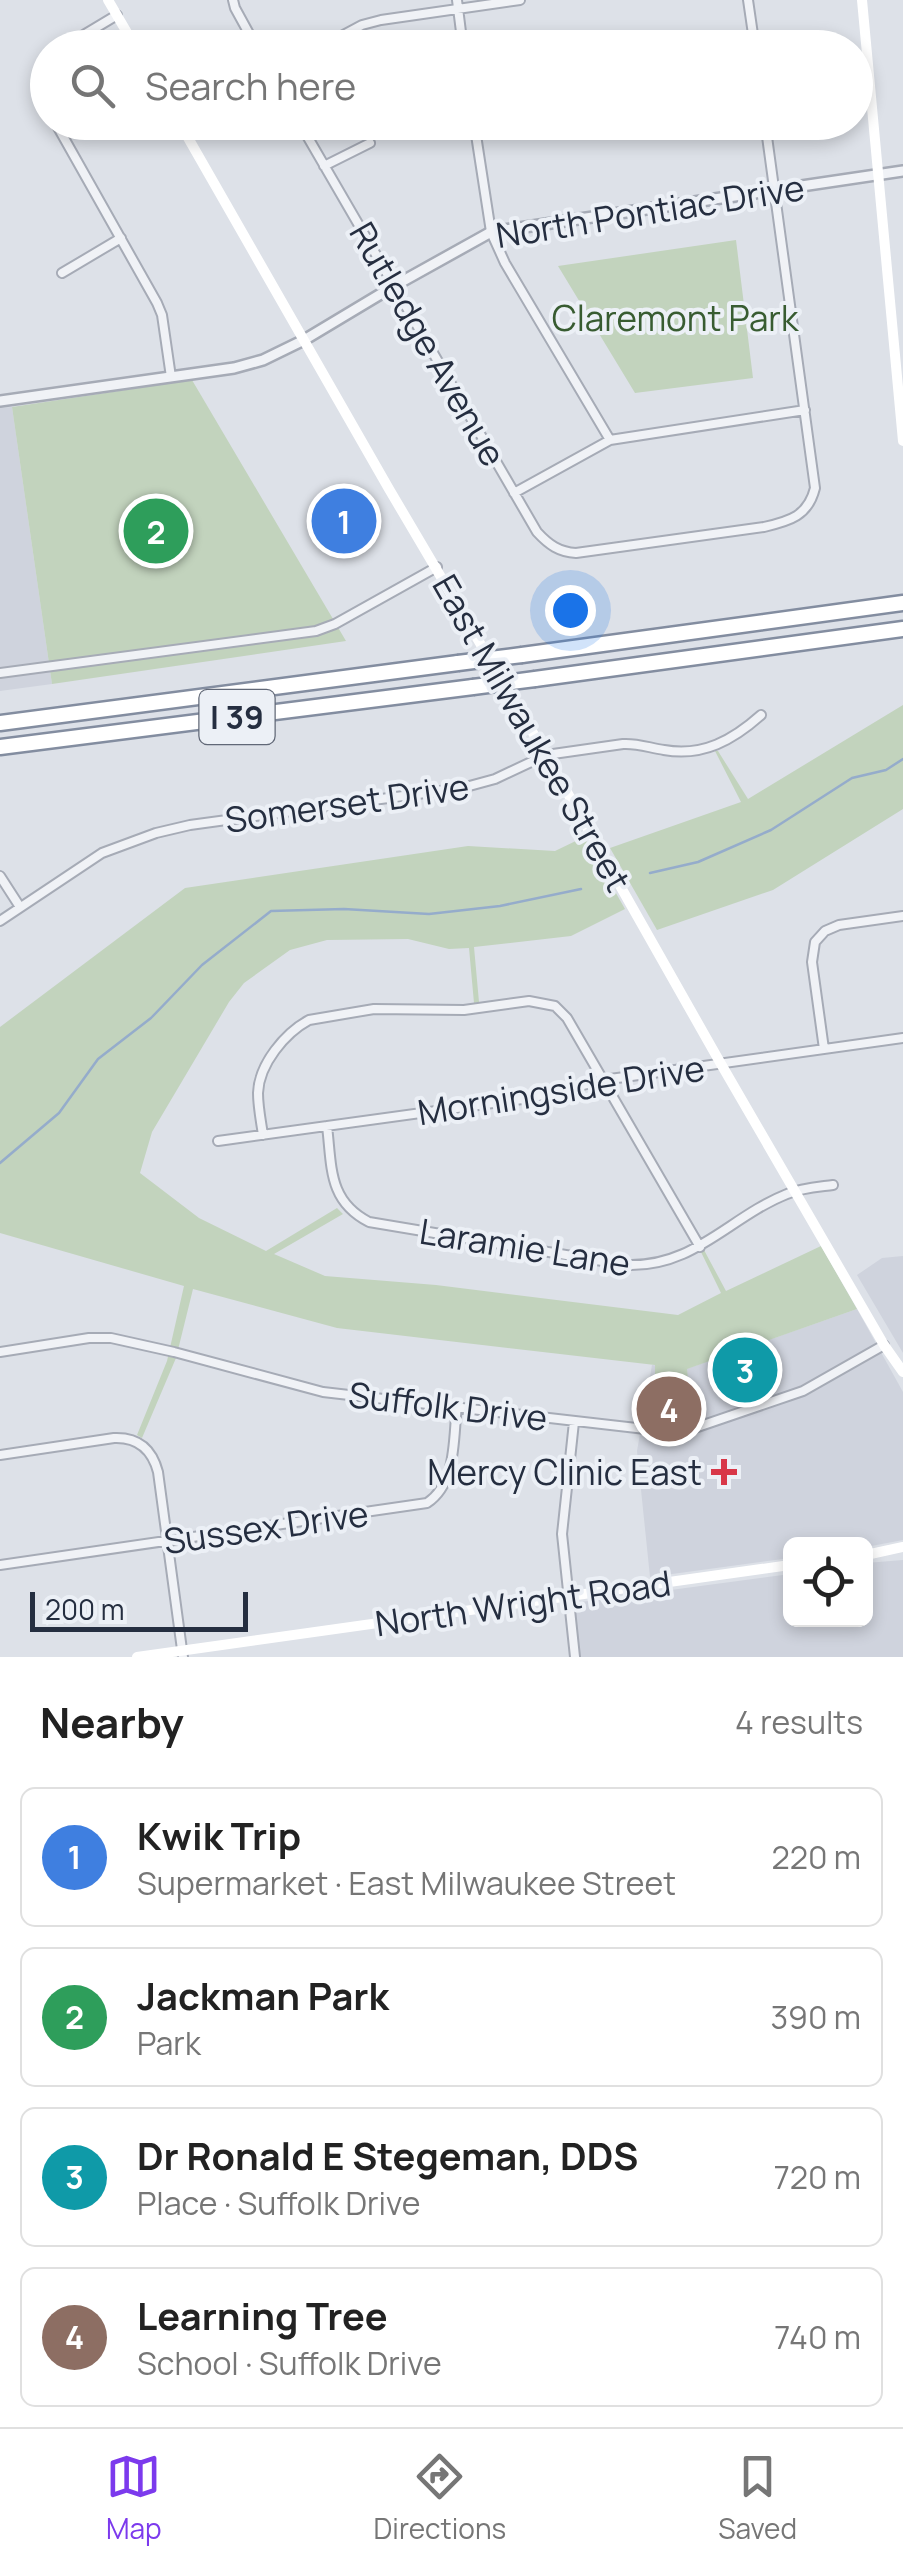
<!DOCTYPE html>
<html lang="en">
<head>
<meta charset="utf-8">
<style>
	:root { --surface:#fff; --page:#f6f6f6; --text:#222; --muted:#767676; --line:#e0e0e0; --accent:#7c3aed }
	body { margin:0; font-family:Manrope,sans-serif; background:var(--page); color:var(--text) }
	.controls { position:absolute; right:30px; bottom:30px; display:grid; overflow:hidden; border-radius:15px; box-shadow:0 5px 15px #0003 }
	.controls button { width:90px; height:90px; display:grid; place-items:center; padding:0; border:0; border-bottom:2px solid var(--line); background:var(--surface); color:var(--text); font:50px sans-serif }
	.scale { position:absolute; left:30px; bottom:25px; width:218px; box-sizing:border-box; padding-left:10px; border:5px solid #252e40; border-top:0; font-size:28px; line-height:35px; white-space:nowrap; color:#252e40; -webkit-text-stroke:8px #ecf0f6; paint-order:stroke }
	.you { position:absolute; left:570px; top:610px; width:35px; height:35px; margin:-25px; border:8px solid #fff; border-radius:50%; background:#1a73e8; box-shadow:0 0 0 15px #1a73e833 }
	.badge { display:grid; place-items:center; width:65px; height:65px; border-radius:50%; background:var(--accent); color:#fff; font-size:32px; font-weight:700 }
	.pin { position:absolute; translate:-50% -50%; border:5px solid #fff; box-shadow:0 2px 10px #0006 }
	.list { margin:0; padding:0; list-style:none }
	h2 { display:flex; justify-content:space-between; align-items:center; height:130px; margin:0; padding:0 40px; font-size:42px }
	h2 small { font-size:32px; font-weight:400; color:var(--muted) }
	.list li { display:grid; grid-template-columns:65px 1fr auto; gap:30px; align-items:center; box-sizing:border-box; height:140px; margin:0 20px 20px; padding:0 20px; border:2px solid var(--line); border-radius:15px }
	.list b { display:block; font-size:38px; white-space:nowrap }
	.list p { margin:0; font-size:32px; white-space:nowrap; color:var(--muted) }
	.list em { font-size:32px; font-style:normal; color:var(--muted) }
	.icon { flex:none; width:55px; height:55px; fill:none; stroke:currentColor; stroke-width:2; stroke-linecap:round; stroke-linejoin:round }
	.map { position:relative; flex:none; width:903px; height:1657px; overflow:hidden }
	.search { position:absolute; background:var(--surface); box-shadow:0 5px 15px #0003; left:30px; right:30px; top:30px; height:110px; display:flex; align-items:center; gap:25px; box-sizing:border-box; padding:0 35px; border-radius:55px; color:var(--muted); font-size:38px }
	.sheet { height:770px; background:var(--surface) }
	nav { display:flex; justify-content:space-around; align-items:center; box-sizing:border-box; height:140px; border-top:2px solid var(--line); background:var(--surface); font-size:28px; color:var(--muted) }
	nav a { display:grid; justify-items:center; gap:5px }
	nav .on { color:var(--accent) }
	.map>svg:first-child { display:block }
</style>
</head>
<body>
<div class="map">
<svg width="903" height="1657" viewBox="0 0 903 1657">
	<rect width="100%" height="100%" fill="#dde1e8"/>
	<path fill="#cfd3dd" d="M12,407L52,684L0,691V408Z
		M903,1256V1353L857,1275L882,1258Z
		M857,1309L903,1392V1540L866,1547V1544H790V1558L650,1577L637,1451L652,1365L686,1369Z
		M903,1560V1657H580L575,1609L581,1602L790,1574V1620H866V1563Z"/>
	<path fill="#c2d3bd" d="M736,240L753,378L635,393L558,266Z
		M192,380L346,641L52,684L12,407Z
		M903,705V809L773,890L657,930L610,848L741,802L715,751H718L748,799Z
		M584,837L625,909L571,936L474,947L479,1002L474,1003L469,948L449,949L408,939L327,940L290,950L244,983L229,1002L152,1132L140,1173L199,1218L266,1251L337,1208L343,1214L274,1254L325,1276L436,1285L678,1315L721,1293L701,1252L704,1250L726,1291L821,1246L857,1309L687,1369L688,1379L655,1375V1365L337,1328L193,1289L176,1358L142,1438L137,1435L167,1361L184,1286L0,1233V1027L185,888L468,846L555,851Z"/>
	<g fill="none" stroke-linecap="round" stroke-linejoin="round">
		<path stroke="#95accb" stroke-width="2.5" d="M650,873L698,862L771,830L852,778L886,770L903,759
			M0,1163L59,1113L98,1059L151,1018L202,965L271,911L344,909L429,914L500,906L581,889"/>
		<defs>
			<path id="minor" d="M233,0L235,8L257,48
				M457,0L463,48
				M748,0L755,48
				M62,48L117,15
				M319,48L362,25L381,20L520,0
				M48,64L41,88L48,109
				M55,122L157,303L162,315L171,377
				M299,122L537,532C549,545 559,552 576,553L764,527C790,521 808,516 815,488L765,122
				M474,122L491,232L505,263L610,440
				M324,166L370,143
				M62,273L121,238
				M514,493L610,440L805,410
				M0,673L316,631L335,624L437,567
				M0,876L20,907
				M0,921L102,853L156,833L190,825L462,788L495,779L546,755L623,744C637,743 650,748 664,750C703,757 733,740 761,715
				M824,1049L812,962L815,942L825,931L839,925L903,916
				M327,1126C332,1167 328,1201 369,1222L626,1265C694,1268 729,1217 787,1194C801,1188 818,1187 833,1185
				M263,1135C261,1121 258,1107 258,1093C259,1064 285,1033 309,1020L374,1009L464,1010L529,1001L555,1006L567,1018L700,1247
				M218,1141L530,1098L603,1080L903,1038
				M0,1352L89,1338H111L174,1352L323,1392L680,1433L803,1391L884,1345
				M574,1422L562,1534L575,1657
				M0,1455L114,1438C138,1437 152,1449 158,1472L183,1657
				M0,1565L427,1503C457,1483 453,1439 457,1406"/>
			<path id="tertiary" d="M0,401L234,368L263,360L304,340L394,286L491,232L903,171"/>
			<path id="motorway" d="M522,655L903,603
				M535,679L903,629
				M0,723L458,663
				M0,747L473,687"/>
		</defs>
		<use href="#minor" stroke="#a6abb6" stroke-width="12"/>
		<use href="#tertiary" stroke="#a6abb6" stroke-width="14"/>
		<use href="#motorway" stroke="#838da0" stroke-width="19"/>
		<use href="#minor" stroke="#f0f2f6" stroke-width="8"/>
		<use href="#tertiary" stroke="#f0f2f6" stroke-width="9"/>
		<path stroke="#fff" stroke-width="10" d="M108,0L136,48
			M862,0L903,441
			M179,122L389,489L546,755L721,1064L884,1345L903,1372
			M866,1555L903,1547
			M137,1657L790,1565"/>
		<use href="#motorway" stroke="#fff" stroke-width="14"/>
		<defs>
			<path id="motorway-bridge" d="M458,663L522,655
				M473,687L535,679"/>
		</defs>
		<use href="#motorway-bridge" stroke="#838da0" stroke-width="19" stroke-linecap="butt"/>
		<use href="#motorway-bridge" stroke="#fff" stroke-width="14"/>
	</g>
	<path fill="#d83748" stroke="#ecf0f6" stroke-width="4" d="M719 1457h10v10h10v10h-10v10h-10v-10h-10v-10h10z"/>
	<g text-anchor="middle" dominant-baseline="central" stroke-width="8" stroke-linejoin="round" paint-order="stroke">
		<rect fill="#ecf0f6" stroke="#616877" stroke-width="2.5" x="199.5" y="690" width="75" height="54" rx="8"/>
		<g font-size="32" font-weight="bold" fill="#252e40">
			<text x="237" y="717">I 39</text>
		</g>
		<g font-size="35" fill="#252e40" stroke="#ecf0f6">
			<text transform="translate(650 211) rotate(-9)">North Pontiac Drive</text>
			<text transform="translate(428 344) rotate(60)">Rutledge Avenue</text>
			<text transform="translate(532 733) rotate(60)">East Milwaukee Street</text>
			<text transform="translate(347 803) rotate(-8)">Somerset Drive</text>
			<text transform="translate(561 1090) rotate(-9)">Morningside Drive</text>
			<text transform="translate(525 1247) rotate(9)">Laramie Lane</text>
			<text transform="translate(448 1406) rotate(7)">Suffolk Drive</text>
			<text transform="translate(266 1527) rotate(-8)">Sussex Drive</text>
			<text transform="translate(523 1603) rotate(-8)">North Wright Road</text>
		</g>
		<g font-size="35" fill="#385c31" stroke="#ecf0f6">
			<text x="675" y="318">Claremont Park</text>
		</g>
		<g font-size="35" fill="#252e40" stroke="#ecf0f6" text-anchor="end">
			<text x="702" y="1472">Mercy Clinic East</text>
		</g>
	</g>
</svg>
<div class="controls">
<button><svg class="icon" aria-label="locate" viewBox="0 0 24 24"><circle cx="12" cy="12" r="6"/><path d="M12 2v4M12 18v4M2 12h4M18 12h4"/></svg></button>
</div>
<div class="scale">200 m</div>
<div class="you"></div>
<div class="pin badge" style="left:344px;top:521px;background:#3f7fe0">1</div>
<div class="pin badge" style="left:156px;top:531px;background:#2e9e5b">2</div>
<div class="pin badge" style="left:745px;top:1370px;background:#0f9aa8">3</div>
<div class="pin badge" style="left:669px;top:1409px;background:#8d6e63">4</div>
<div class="search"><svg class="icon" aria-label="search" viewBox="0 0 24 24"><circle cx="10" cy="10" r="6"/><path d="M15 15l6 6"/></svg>Search here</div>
</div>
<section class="sheet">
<h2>Nearby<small>4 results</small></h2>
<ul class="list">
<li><span class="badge" style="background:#3f7fe0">1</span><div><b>Kwik Trip</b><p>Supermarket · East Milwaukee Street</p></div><em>220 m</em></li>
<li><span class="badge" style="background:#2e9e5b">2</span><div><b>Jackman Park</b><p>Park</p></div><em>390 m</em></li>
<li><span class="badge" style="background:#0f9aa8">3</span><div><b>Dr Ronald E Stegeman, DDS</b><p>Place · Suffolk Drive</p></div><em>720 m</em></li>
<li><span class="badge" style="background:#8d6e63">4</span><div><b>Learning Tree</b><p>School · Suffolk Drive</p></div><em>740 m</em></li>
</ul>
</section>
<nav>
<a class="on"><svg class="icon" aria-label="map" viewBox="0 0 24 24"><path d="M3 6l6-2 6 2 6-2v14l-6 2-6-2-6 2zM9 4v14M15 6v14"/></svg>Map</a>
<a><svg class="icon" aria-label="directions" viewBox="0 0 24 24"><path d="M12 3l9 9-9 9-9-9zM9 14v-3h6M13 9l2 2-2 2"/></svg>Directions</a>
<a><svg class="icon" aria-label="saved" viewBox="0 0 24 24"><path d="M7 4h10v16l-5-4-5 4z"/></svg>Saved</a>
</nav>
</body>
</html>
